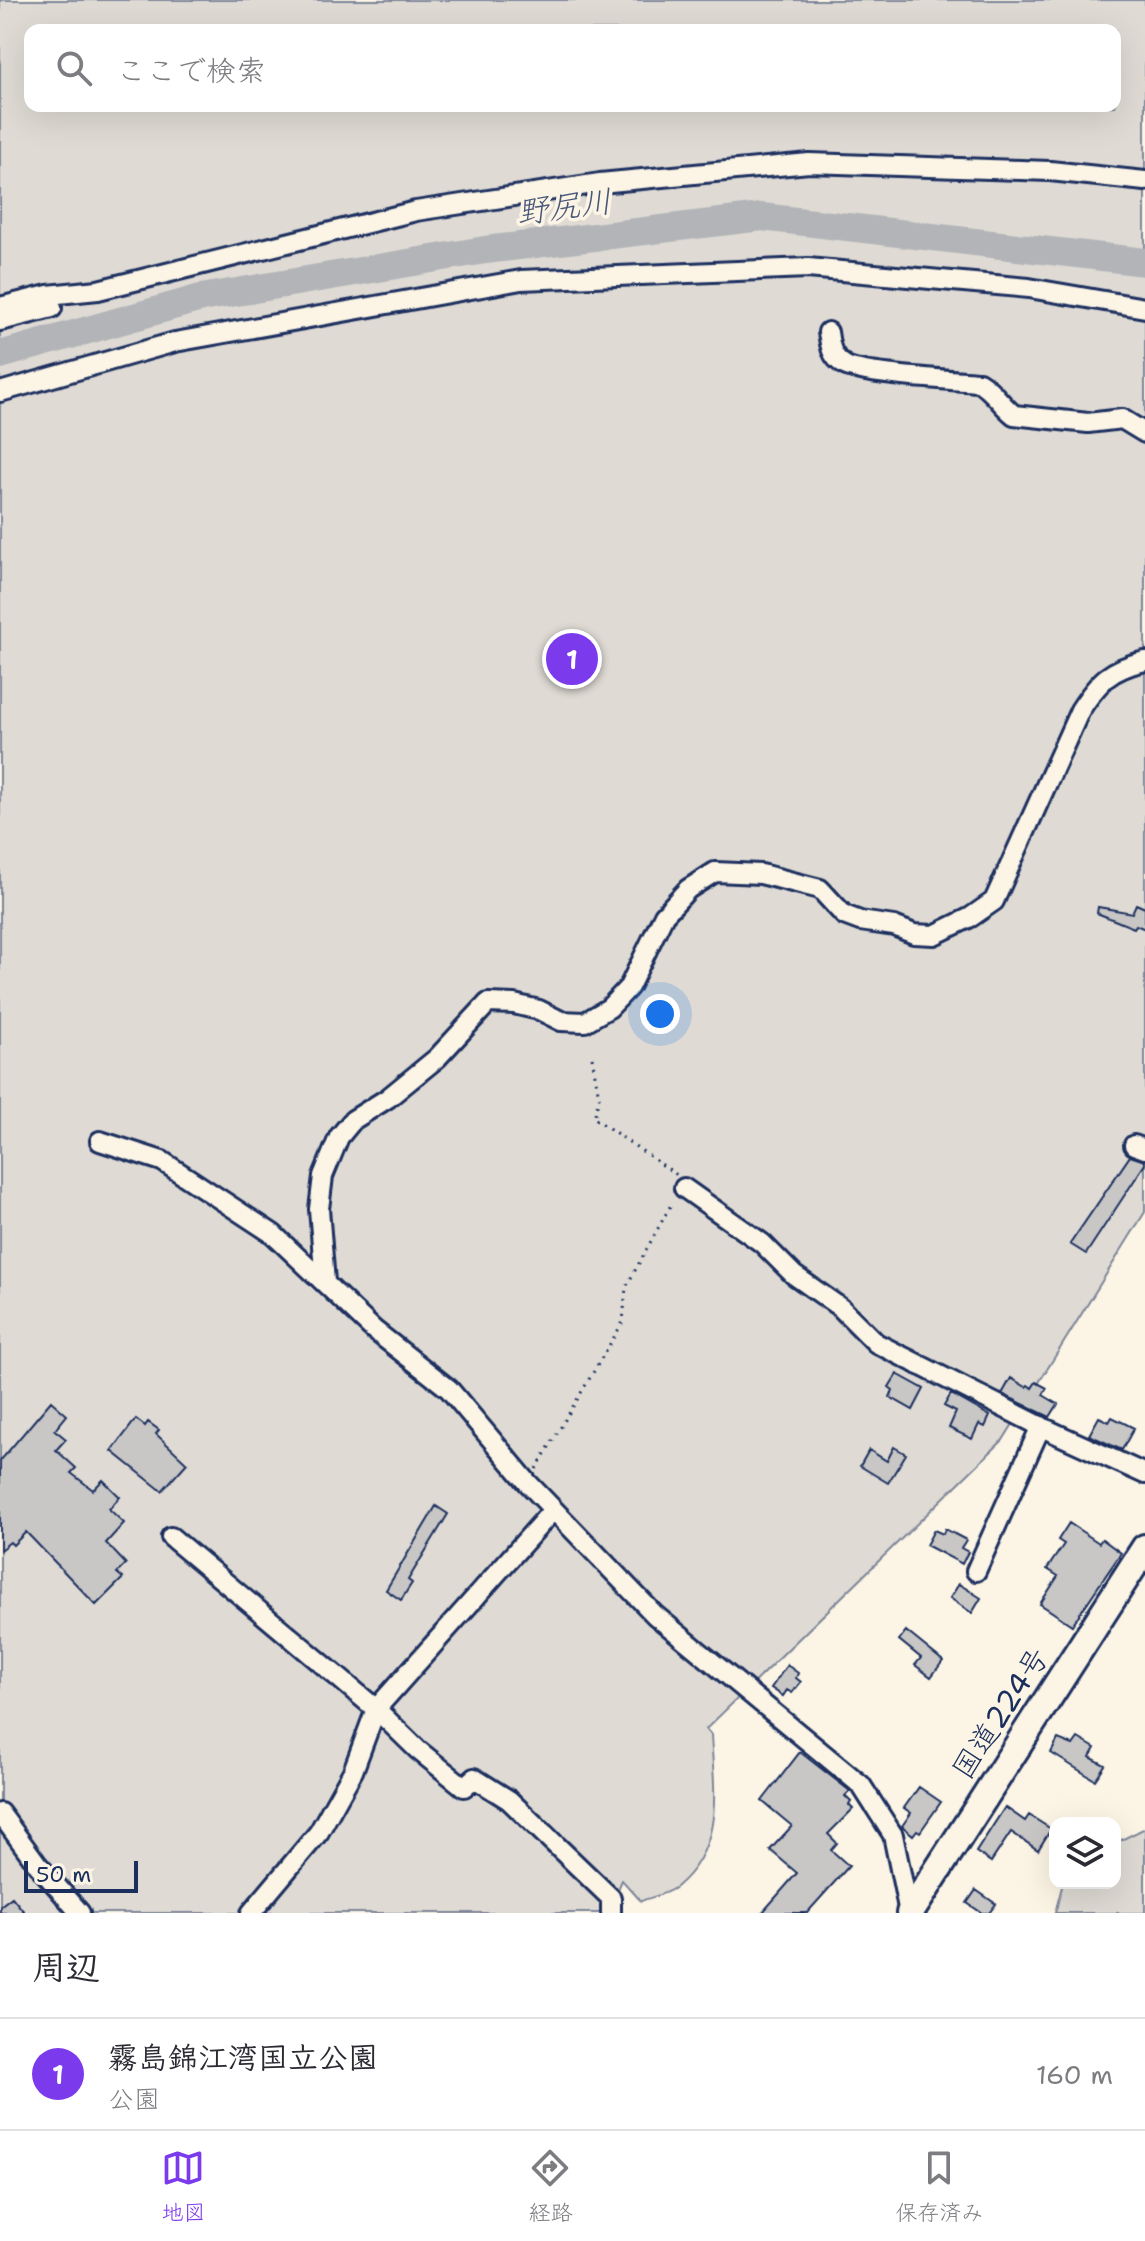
<!DOCTYPE html>
<html lang="ja">
<head>
<meta charset="utf-8">
<style>
	:root { --surface:#fff; --page:#f7f7f7; --text:#2b2b33; --muted:#7c7c81; --line:#e1e1e2; --accent:#7c3aed }
	body { margin:0; font-family:"Shantell Sans","Klee One",sans-serif; background:var(--page); color:var(--text) }
	.controls { position:absolute; right:24px; bottom:24px; display:grid; overflow:hidden; border-radius:16px; box-shadow:0 8px 32px #0002 }
	.controls button { width:72px; height:72px; display:grid; place-items:center; padding:0; border:0; border-bottom:2px solid var(--line); background:var(--surface); color:var(--text); font:40px sans-serif }
	.scale { position:absolute; left:24px; bottom:20px; width:114px; box-sizing:border-box; padding-left:8px; border:4px solid #1b2f5e; border-top:0; font-size:22px; line-height:28px; white-space:nowrap; color:#1b2f5e; -webkit-text-stroke:6px #fcf5e5; paint-order:stroke }
	.you { position:absolute; left:660px; top:1014px; width:28px; height:28px; margin:-20px; border:6px solid #fff; border-radius:50%; background:#1a73e8; box-shadow:0 0 0 12px #1a73e833 }
	.badge { display:grid; place-items:center; width:52px; height:52px; border-radius:50%; background:var(--accent); color:#fff; font-size:26px; font-weight:700 }
	.pin { position:absolute; translate:-50% -50%; border:4px solid #fff; box-shadow:0 2px 8px #0006 }
	.list { margin:0; padding:0; list-style:none }
	h2 { display:flex; justify-content:space-between; align-items:center; height:104px; margin:0; padding:0 32px; font-size:34px }
	h2 small { font-size:26px; font-weight:400; color:var(--muted) }
	.list li { display:grid; grid-template-columns:52px 1fr auto; gap:24px; align-items:center; box-sizing:border-box; height:112px; padding:0 32px; border-top:2px solid var(--line) }
	.list b { display:block; font-size:30px; white-space:nowrap }
	.list p { margin:0; font-size:26px; white-space:nowrap; color:var(--muted) }
	.list em { font-size:26px; font-style:normal; color:var(--muted) }
	.icon { flex:none; width:44px; height:44px; fill:none; stroke:currentColor; stroke-width:2; stroke-linecap:round; stroke-linejoin:round }
	.map { position:relative; flex:none; width:1145px; height:1913px; overflow:hidden }
	.search { position:absolute; background:var(--surface); box-shadow:0 8px 32px #0002; left:24px; right:24px; top:24px; height:88px; display:flex; align-items:center; gap:20px; box-sizing:border-box; padding:0 28px; border-radius:16px; color:var(--muted); font-size:30px }
	.sheet { height:216px; background:var(--surface) }
	nav { display:flex; justify-content:space-around; align-items:center; box-sizing:border-box; height:112px; border-top:2px solid var(--line); background:var(--surface); font-size:22px; color:var(--muted) }
	nav a { display:grid; justify-items:center; gap:4px }
	nav .on { color:var(--accent) }
	.map>svg:first-child { display:block }
</style>
</head>
<body>
<div class="map">
<svg width="1145" height="1913" viewBox="0 0 1145 1913">
	<rect width="100%" height="100%" fill="#fcf5e5"/>
	<filter id="ink" filterUnits="userSpaceOnUse"><feTurbulence type="fractalNoise" baseFrequency=".0125" numOctaves="2"/><feDisplacementMap in="SourceGraphic" scale="16" xChannelSelector="R" yChannelSelector="G"/><feConvolveMatrix kernelMatrix="1 2 1 2 8 2 1 2 1" color-interpolation-filters="sRGB"/></filter>
	<g filter="url(#ink)">
		<path fill="#dfdbd4" stroke="#7d8599" stroke-width="2" fill-rule="evenodd" d="M0,0H1145V1212L1003,1440L706,1729L711,1735C714,1791 725,1846 676,1887C667,1894 651,1897 641,1901L622,1880L608,1913H0ZM30,30H1115V106H30Z
			M1145,1828V1913H1055L1063,1883H1115V1843Z"/>
		<g fill="none" stroke-linecap="round" stroke-linejoin="round">
			<path stroke="#b2b4b8" stroke-width="28" d="M0,355L201,298L485,250L762,217L1145,262"/>
		</g>
		<path fill="#c8c7c6" stroke="#1b2f5e" stroke-width="2" d="M1136,904L1145,908V929L1136,925L1134,928L1097,913L1098,907L1132,913Z
			M1130,1156L1145,1161V1164L1086,1254L1070,1244Z
			M897,1374L924,1389L913,1410L890,1397L893,1390L889,1387Z
			M1011,1378L1026,1387L1028,1385L1032,1388L1036,1382L1047,1388L1043,1395L1058,1404L1050,1417L1002,1394Z
			M951,1394L990,1416L985,1427L979,1424L972,1439L949,1428L956,1412L944,1406Z
			M51,1401L67,1415L55,1430L66,1439L56,1450L76,1468L71,1473L93,1490L103,1480L120,1497L109,1509L124,1523L106,1543L126,1564L117,1573L123,1578L96,1605L26,1532L13,1545L10,1542L0,1550V1461Z
			M1099,1417L1109,1422L1112,1417L1134,1428L1122,1450L1089,1435Z
			M136,1419L145,1426L148,1422L159,1430L156,1434L187,1463L162,1491L112,1451Z
			M894,1447L906,1454L888,1483L860,1466L869,1450L887,1461Z
			M436,1506L448,1514L408,1580L412,1583L401,1600L386,1590Z
			M1069,1523L1099,1543L1102,1539L1121,1553L1072,1625L1040,1604L1058,1576L1047,1569L1064,1544L1058,1540Z
			M945,1529L966,1540L961,1548L968,1552L962,1564L926,1545L934,1530L943,1534Z
			M959,1584L981,1598L972,1613L950,1598Z
			M906,1631L943,1661L931,1677L915,1665L921,1658L899,1640Z
			M787,1665L798,1673L796,1678L801,1682L792,1693L787,1690L783,1696L771,1688Z
			M1078,1738L1095,1748L1090,1757L1105,1765L1095,1780L1051,1753L1058,1739L1073,1745Z
			M800,1752L850,1791L845,1796L851,1802L849,1805L853,1809L828,1834L837,1843L831,1850L849,1866L807,1913H762L797,1873L770,1850L792,1826L762,1801Z
			M919,1787L941,1802L920,1832L917,1830L913,1835L902,1826L911,1813L904,1808Z
			M1005,1807L1025,1821L1029,1815L1051,1829L1038,1850L1011,1832L991,1862L976,1852Z
			M976,1890L996,1904L989,1913H982L967,1903Z
			M12,1897L25,1913H0V1906Z"/>
		<g fill="none" stroke-linecap="round" stroke-linejoin="round">
			<defs>
				<path id="minor" d="M0,307L48,295L98,290L416,211L600,183L809,163L1050,171L1145,181
					M0,321L52,308
					M828,332C830,345 831,356 843,364C857,375 954,380 979,382C994,391 1000,404 1014,415L1088,423L1122,419L1145,433
					M0,392L175,342L521,280L808,268L1029,288L1145,308
					M100,1141L162,1161L273,1234L374,1330L449,1389L528,1483L655,1615L861,1785L893,1835L909,1913
					M1134,1145L1145,1149
					M684,1188L762,1243L794,1275L841,1308L876,1343L1046,1429L1145,1474
					M325,1282L319,1209L323,1176L339,1137L353,1120L388,1098L437,1058L488,1003L514,1004L539,1010L561,1021L585,1022L609,1008L629,987L664,915L688,889L715,872L761,874L820,889L844,915L860,921L894,926L914,934L934,935L971,917L994,901L1080,710C1099,681 1110,669 1145,661
					M171,1537L376,1709L418,1750L464,1787L474,1778L509,1800L611,1898V1913
					M976,1571L1041,1426
					M0,1813L38,1865L80,1913
					M251,1913L319,1832L353,1771L376,1709L553,1510"/>
				<path id="highway" d="M910,1913L1145,1548"/>
			</defs>
			<use href="#minor" stroke="#1b2f5e" stroke-width="24"/>
			<use href="#highway" stroke="#1b2f5e" stroke-width="32"/>
			<path stroke="#1b2f5e" stroke-width="3" stroke-dasharray="2 6" stroke-linecap="butt" d="M592,1057L599,1097L594,1118L677,1175
				M536,1469L623,1322L626,1287L673,1201"/>
			<use href="#minor" stroke="#fcf5e5" stroke-width="18"/>
			<use href="#highway" stroke="#fcf5e5" stroke-width="26"/>
		</g>
	</g>
	<g text-anchor="middle" dominant-baseline="central" stroke-width="7" stroke-linejoin="round" paint-order="stroke">
		<g font-size="30" fill="#1b2f5e" stroke="#fcf5e5">
			<text transform="translate(1000 1713) rotate(-57)">国道224号</text>
		</g>
		<g font-size="32" font-style="italic" fill="#485779" stroke="#fcf5e5">
			<text transform="translate(564 206) rotate(-7)">野尻川</text>
		</g>
	</g>
</svg>
<div class="controls">
<button><svg class="icon" aria-label="layers" viewBox="0 0 24 24"><path d="M12 4l9 5-9 5-9-5zM3 14l9 5 9-5"/></svg></button>
</div>
<div class="scale">50 m</div>
<div class="you"></div>
<div class="pin badge" style="left:572px;top:659px">1</div>
<div class="search"><svg class="icon" aria-label="search" viewBox="0 0 24 24"><circle cx="10" cy="10" r="6"/><path d="M15 15l6 6"/></svg>ここで検索</div>
</div>
<section class="sheet">
<h2>周辺<small></small></h2>
<ul class="list">
<li><span class="badge">1</span><div><b>霧島錦江湾国立公園</b><p>公園</p></div><em>160 m</em></li>
</ul>
</section>
<nav>
<a class="on"><svg class="icon" aria-label="map" viewBox="0 0 24 24"><path d="M3 6l6-2 6 2 6-2v14l-6 2-6-2-6 2zM9 4v14M15 6v14"/></svg>地図</a>
<a><svg class="icon" aria-label="directions" viewBox="0 0 24 24"><path d="M12 3l9 9-9 9-9-9zM9 14v-3h6M13 9l2 2-2 2"/></svg>経路</a>
<a><svg class="icon" aria-label="saved" viewBox="0 0 24 24"><path d="M7 4h10v16l-5-4-5 4z"/></svg>保存済み</a>
</nav>
</body>
</html>
